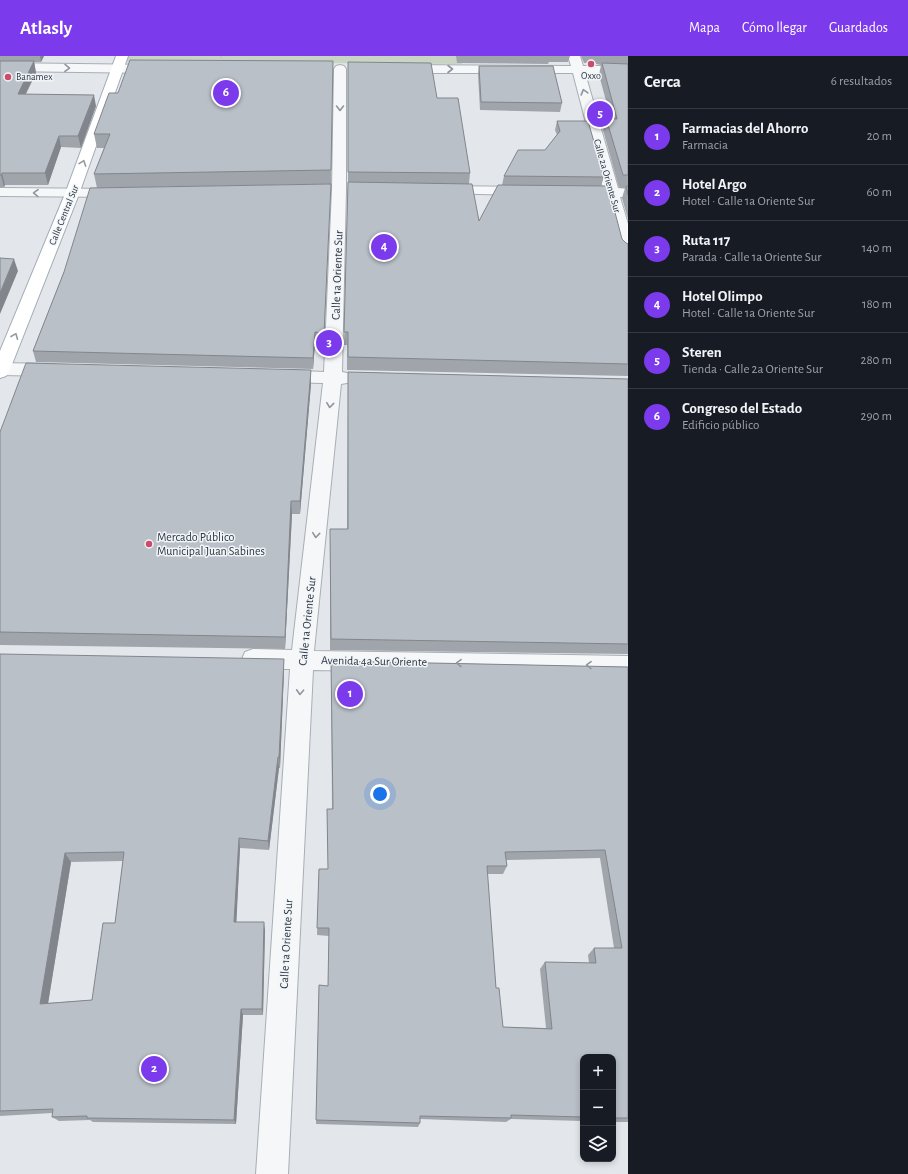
<!DOCTYPE html>
<html lang="es">
<head>
<meta charset="utf-8">
<style>
	:root { --surface:#171b24; --page:#20242c; --text:#f1f3f6; --muted:#9ea1a6; --line:#363941; --accent:#7c3aed }
	body { margin:0; font-family:"Alegreya Sans",sans-serif; background:var(--page); color:var(--text) }
	.controls { position:absolute; right:12px; bottom:12px; display:grid; overflow:hidden; border-radius:8px; box-shadow:0 2px 6px #0003 }
	.controls button { width:36px; height:36px; display:grid; place-items:center; padding:0; border:0; border-bottom:1px solid var(--line); background:var(--surface); color:var(--text); font:20px sans-serif }
	.you { position:absolute; left:380px; top:738px; width:14px; height:14px; margin:-10px; border:3px solid #fff; border-radius:50%; background:#1a73e8; box-shadow:0 0 0 6px #1a73e833 }
	.badge { display:grid; place-items:center; width:26px; height:26px; border-radius:50%; background:var(--accent); color:#fff; font-size:13px; font-weight:700 }
	.pin { position:absolute; translate:-50% -50%; border:2px solid #fff; box-shadow:0 1px 4px #0006 }
	.list { margin:0; padding:0; list-style:none }
	h2 { display:flex; justify-content:space-between; align-items:center; height:52px; margin:0; padding:0 16px; font-size:17px }
	h2 small { font-size:13px; font-weight:400; color:var(--muted) }
	.list li { display:grid; grid-template-columns:26px 1fr auto; gap:12px; align-items:center; box-sizing:border-box; height:56px; padding:0 16px; border-top:1px solid var(--line) }
	.list b { display:block; font-size:15px; white-space:nowrap }
	.list p { margin:0; font-size:13px; white-space:nowrap; color:var(--muted) }
	.list em { font-size:13px; font-style:normal; color:var(--muted) }
	.icon { flex:none; width:22px; height:22px; fill:none; stroke:currentColor; stroke-width:2; stroke-linecap:round; stroke-linejoin:round }
	.map { position:relative; flex:none; width:628px; height:1118px; overflow:hidden }
	header { display:flex; align-items:center; gap:24px; box-sizing:border-box; height:56px; padding:0 20px; background:var(--accent); color:#fff }
	header strong { font-size:19px }
	nav { display:flex; gap:22px; margin-inline-start:auto; font-size:14px }
	main { display:flex }
	aside { flex:1; background:var(--surface) }
	.map>svg:first-child { display:block }
</style>
</head>
<body>
<header>
<strong>Atlasly</strong>
<nav><a>Mapa</a><a>Cómo llegar</a><a>Guardados</a></nav>
</header>
<main>
<div class="map">
<svg width="628" height="1118" viewBox="0 0 628 1118">
	<rect width="100%" height="100%" fill="#e3e7eb"/>
	<path fill="#cad4c4" d="M124,0H461L462,8L122,6Z"/>
	<g fill="none" stroke-linecap="round" stroke-linejoin="round">
		<defs>
			<path id="minor" d="M568,0H580L583,10H628V18L585,17L618,132L628,133V141H620L628,168V200L623,198L620,195L606,141L574,139L572,136L574,133L603,132L573,17H401L397,16L395,13L397,10L401,9L571,10Z
				M0,7L157,9L161,10L163,13L161,16L157,17L0,15Z
				M340,9L344,10L346,13V133L342,316L353,318L356,322L353,326L341,328L314,595L628,600V620L313,614L288,1118H256L290,613H253L245,610L242,603L245,596L253,593L292,594L323,327L281,326L275,324L272,320L275,316L281,314L324,316L332,133L334,13L336,10Z
				M443,130L525,131L530,132L532,135L530,138L525,139L438,137L436,134L438,131Z
				M0,132L119,133L124,134L126,137L124,140L119,141L0,140Z
				M0,307L53,308L59,310L62,314L59,318L53,320L0,319Z"/>
			<path id="major" d="M116,0H128L79,138L9,316L6,320L0,322V295L65,138Z"/>
		</defs>
		<use href="#minor" stroke="#a8aeb5" stroke-width="2"/>
		<use href="#major" stroke="#a2acb6" stroke-width="2"/>
		<path stroke="#c1c5ca" stroke-width="1.5" stroke-dasharray="2 2" stroke-linecap="butt" d="M221,0V7"/>
		<use href="#minor" fill="#f6f7f9" fill-rule="evenodd"/>
		<use href="#major" fill="#fff" fill-rule="evenodd"/>
	</g>
	<path fill="#a0a5ac" fill-rule="evenodd" d="M0,0H44L41,6H34L36,17L26,38L96,50L81,92L61,91L48,129H5L4,131H0Z
		M456,0H570L568,6H549L548,8L457,7Z
		M581,0H628V163L622,142L625,132H619L603,74L606,62L611,63L599,19L601,9L596,8V7H584Z
		M333,5L331,128L97,132L94,118L104,92H97L94,78L118,37Z
		M348,6L437,42L470,117L469,128L479,165L502,129L504,120L545,94L557,79L555,74L557,65L604,121L601,130L622,183L626,187L628,188V320L347,314V289H344L348,128Z
		M479,10L562,47L560,56L480,54L478,18Z
		M330,139L324,288L315,287L313,313L36,306L33,295L64,216Z
		M311,314V328L300,458H292L285,593L0,589V376Z
		M348,316L628,323V598L330,594V485L347,473Z
		M0,598L284,615L280,712H279L269,794L240,792L236,866L265,874L263,959H243L236,1068L93,1066L90,1064L59,1065L52,1061V1057L0,1060ZM123,805L115,867L92,944L48,947L71,806Z
		M331,605L628,611V1066H613V1001H583V1065L511,1063L506,1066L420,1063V1067L418,1071L316,1068L319,929L328,930L329,880L317,879L319,813H328L327,753H332ZM600,802L614,892H594L588,899L589,907L545,906L540,913L546,972L503,971L496,932L487,818H503L507,810L506,804Z"/>
	<path fill="#82868c" d="M40,0H44L41,6Z
		M34,5L36,17L20,49L18,38Z
		M94,39L96,50L81,92L78,80Z
		M59,80L61,91L48,129L45,117Z
		M2,117L5,129L4,131L1,119Z
		M14,203L18,215L0,258V237Z
		M315,276V287L313,313V302Z
		M311,314V328L300,458V445Z
		M291,445L292,458L285,593V581Z
		M284,603V615L280,712L279,701Z
		M278,701L279,712L269,794L268,785Z
		M239,782L240,792L236,875L234,866Z
		M65,797L71,806L47,954L40,948Z
		M264,866L265,874L263,959L262,953Z
		M241,953L243,959L236,1068L234,1064Z"/>
	<path fill="#bac0c8" stroke="#82868c" fill-rule="evenodd" d="M130,4L333,5L331,114L94,118L110,78H94L109,37H118Z
		M0,5H34L18,38L94,39L78,80H59L45,117H2L1,119H0Z
		M348,6L431,7L437,42H458L470,117L348,116Z
		M602,7L628,8V119H623L606,62L617,63Z
		M479,10H553L562,47L481,46Z
		M557,65H588L604,121L504,120L518,94H545L560,75Z
		M348,126L472,128L479,165L498,129L608,130L622,183L626,187L628,188V308L348,301V276H344Z
		M331,128L324,277L315,276L313,302L33,295L64,216L90,132Z
		M626,130H628V139Z
		M0,202L14,203L0,237Z
		M26,307L311,314L300,445H291L285,581L0,576V376Z
		M348,316L628,323V588L331,583L330,473H348Z
		M0,598L284,603L279,701H278L268,785L239,782L234,866H264L262,953H241L234,1064L87,1062V1060L52,1061L53,1053L0,1055ZM124,796L115,867H103L92,944L40,948L65,797Z
		M331,605L628,611V1062H613V1001H583V1061L511,1059V1062L420,1060V1067L316,1064L319,929L328,930L329,872H317L319,813H328L327,753H333ZM605,794L622,892H594L596,907L545,906L552,973L503,971L499,932H496L487,810H507L505,796Z"/>
	<defs><path id="oneway-chevron" d="M-2-3.5L2.5 0L-2 3.5" fill="none" stroke-width="1.6" stroke-linecap="round" stroke-linejoin="round"/></defs>
	<g stroke="#90969e">
		<use href="#oneway-chevron" transform="translate(67 12) rotate(1)"/>
		<use href="#oneway-chevron" transform="translate(450 13)"/>
		<use href="#oneway-chevron" transform="translate(584 36) rotate(-106)"/>
		<use href="#oneway-chevron" transform="translate(340 52) rotate(90)"/>
		<use href="#oneway-chevron" transform="translate(36 137) rotate(-179)"/>
		<use href="#oneway-chevron" transform="translate(330 349) rotate(96)"/>
		<use href="#oneway-chevron" transform="translate(316 479) rotate(96)"/>
		<use href="#oneway-chevron" transform="translate(459 607) rotate(-179)"/>
		<use href="#oneway-chevron" transform="translate(589 609) rotate(-179)"/>
		<use href="#oneway-chevron" transform="translate(300 636) rotate(93)"/>
	</g>
	<g stroke="#959aa1">
		<use href="#oneway-chevron" transform="translate(83 107) rotate(-70)"/>
		<use href="#oneway-chevron" transform="translate(15 280) rotate(-68)"/>
	</g>
	<g fill="#cc4b6b" stroke="#f2f5f8" stroke-width="1.5">
		<circle cx="591" cy="8" r="4"/>
		<circle cx="8" cy="21" r="4"/>
		<circle cx="149" cy="488" r="4"/>
	</g>
	<g text-anchor="middle" dominant-baseline="central" stroke-width="3" stroke-linejoin="round" paint-order="stroke">
		<g font-size="10" fill="#2b3643" stroke="#f2f5f8">
			<text x="591" y="20">Oxxo</text>
			<text x="16" y="21" text-anchor="start">Banamex</text>
		</g>
		<g font-size="10" fill="#2b3643" stroke="#f2f5f8">
			<text transform="translate(607 120) rotate(74)">Calle 2a Oriente Sur</text>
			<text transform="translate(64 159) rotate(-68)">Calle Central Sur</text>
		</g>
		<g font-size="12" fill="#2b3643" stroke="#f2f5f8">
			<text transform="translate(337 219) rotate(-88)">Calle 1a Oriente Sur</text>
			<text transform="translate(307 565) rotate(-84)">Calle 1a Oriente Sur</text>
			<text transform="translate(374 605) rotate(1)">Avenida 4a Sur Oriente</text>
			<text transform="translate(286 888) rotate(-87)">Calle 1a Oriente Sur</text>
		</g>
		<g font-size="12" fill="#2b3643" stroke="#f2f5f8" text-anchor="start">
			<text x="157" y="481">Mercado Público<tspan x="157" dy="14">Municipal Juan Sabines</tspan></text>
		</g>
	</g>
</svg>
<div class="controls">
<button>+</button>
<button>−</button>
<button><svg class="icon" aria-label="layers" viewBox="0 0 24 24"><path d="M12 4l9 5-9 5-9-5zM3 14l9 5 9-5"/></svg></button>
</div>
<div class="you"></div>
<div class="pin badge" style="left:350px;top:638px">1</div>
<div class="pin badge" style="left:154px;top:1013px">2</div>
<div class="pin badge" style="left:329px;top:287px">3</div>
<div class="pin badge" style="left:384px;top:191px">4</div>
<div class="pin badge" style="left:600px;top:58px">5</div>
<div class="pin badge" style="left:226px;top:37px">6</div>
</div>
<aside>
<h2>Cerca<small>6 resultados</small></h2>
<ul class="list">
<li><span class="badge">1</span><div><b>Farmacias del Ahorro</b><p>Farmacia</p></div><em>20 m</em></li>
<li><span class="badge">2</span><div><b>Hotel Argo</b><p>Hotel · Calle 1a Oriente Sur</p></div><em>60 m</em></li>
<li><span class="badge">3</span><div><b>Ruta 117</b><p>Parada · Calle 1a Oriente Sur</p></div><em>140 m</em></li>
<li><span class="badge">4</span><div><b>Hotel Olimpo</b><p>Hotel · Calle 1a Oriente Sur</p></div><em>180 m</em></li>
<li><span class="badge">5</span><div><b>Steren</b><p>Tienda · Calle 2a Oriente Sur</p></div><em>280 m</em></li>
<li><span class="badge">6</span><div><b>Congreso del Estado</b><p>Edificio público</p></div><em>290 m</em></li>
</ul>
</aside>
</main>
</body>
</html>
